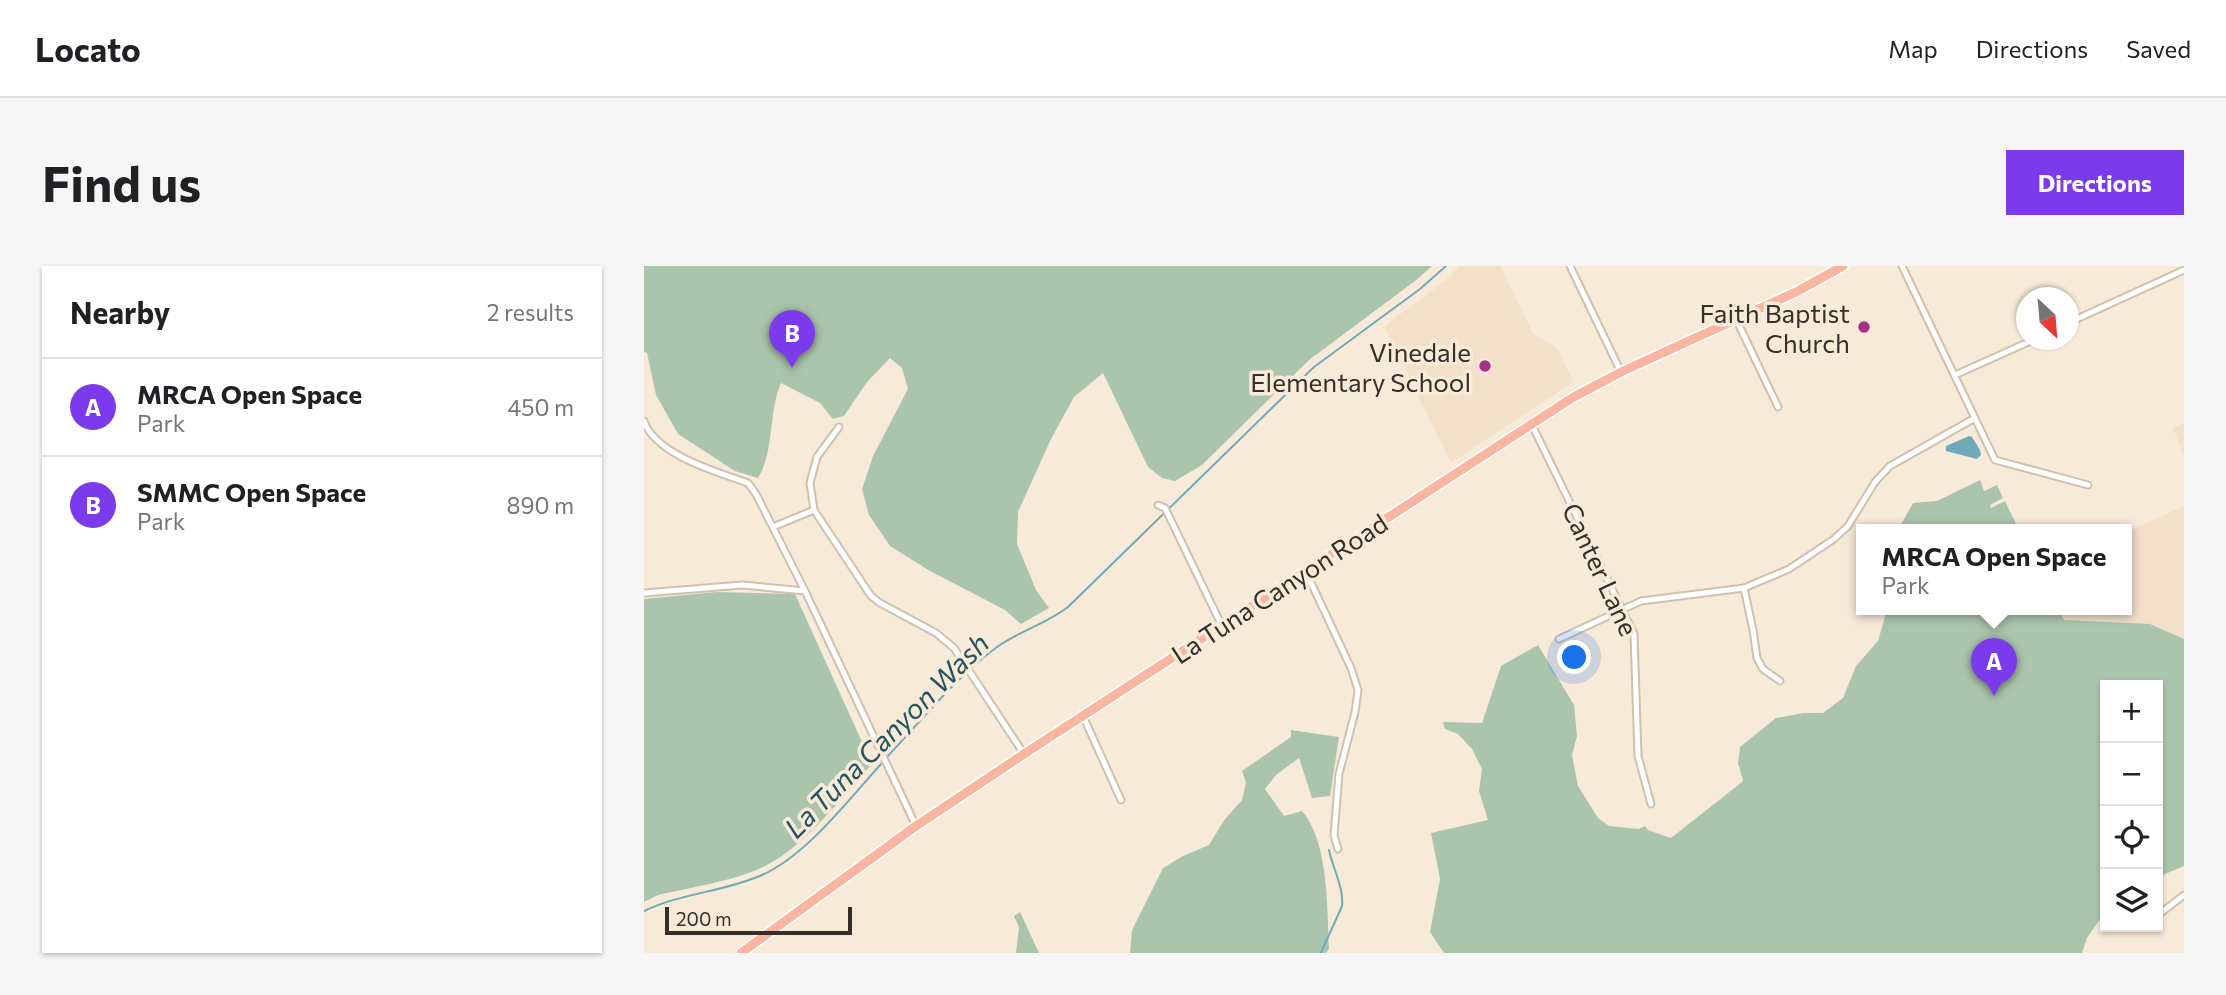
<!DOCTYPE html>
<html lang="en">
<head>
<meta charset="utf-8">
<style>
	:root { --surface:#fff; --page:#f6f6f6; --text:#202124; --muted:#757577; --line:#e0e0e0; --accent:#7c3aed }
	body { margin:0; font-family:Commissioner,sans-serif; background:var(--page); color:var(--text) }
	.controls { position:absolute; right:21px; bottom:21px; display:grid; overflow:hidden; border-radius:0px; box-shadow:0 2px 5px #0004 }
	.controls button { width:63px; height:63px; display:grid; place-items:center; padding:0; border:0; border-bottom:2px solid var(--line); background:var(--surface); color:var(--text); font:35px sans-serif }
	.compass { position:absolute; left:1372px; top:21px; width:63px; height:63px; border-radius:50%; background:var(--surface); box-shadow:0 2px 5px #0004; rotate:154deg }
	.scale { position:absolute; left:21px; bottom:18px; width:187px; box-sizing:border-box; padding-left:7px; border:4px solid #342f28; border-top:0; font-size:19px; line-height:24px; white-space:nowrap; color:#342f28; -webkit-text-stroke:5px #f8ead9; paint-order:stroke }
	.you { position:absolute; left:931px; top:392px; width:24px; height:24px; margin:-18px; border:5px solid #fff; border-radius:50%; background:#1a73e8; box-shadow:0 0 0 10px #1a73e833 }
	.badge { display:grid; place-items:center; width:46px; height:46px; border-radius:50%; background:var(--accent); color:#fff; font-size:23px; font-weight:700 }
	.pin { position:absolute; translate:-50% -58px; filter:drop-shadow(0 2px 4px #0008) }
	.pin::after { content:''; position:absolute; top:37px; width:24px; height:21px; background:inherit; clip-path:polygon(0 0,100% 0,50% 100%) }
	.popup { position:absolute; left:1212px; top:258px; width:276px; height:91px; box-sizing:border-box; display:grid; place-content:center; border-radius:0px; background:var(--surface); filter:drop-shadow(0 2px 5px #0005); font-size:23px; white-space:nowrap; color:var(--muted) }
	.popup b { font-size:26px; color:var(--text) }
	.popup::after { content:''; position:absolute; left:50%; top:100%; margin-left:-14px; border:14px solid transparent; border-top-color:var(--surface) }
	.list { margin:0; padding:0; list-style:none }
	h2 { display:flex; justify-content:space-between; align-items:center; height:91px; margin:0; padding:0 28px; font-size:30px }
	h2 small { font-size:23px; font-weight:400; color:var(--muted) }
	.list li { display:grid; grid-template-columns:46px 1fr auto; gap:21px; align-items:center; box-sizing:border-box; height:98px; padding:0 28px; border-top:2px solid var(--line) }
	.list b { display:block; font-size:26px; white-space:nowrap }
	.list p { margin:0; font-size:23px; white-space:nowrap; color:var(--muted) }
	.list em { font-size:23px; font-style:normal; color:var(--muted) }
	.icon { flex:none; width:38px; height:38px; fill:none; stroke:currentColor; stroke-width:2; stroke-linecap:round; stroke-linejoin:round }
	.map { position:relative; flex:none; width:1540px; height:687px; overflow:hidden; border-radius:0px }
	header { display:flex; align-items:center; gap:42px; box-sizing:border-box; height:98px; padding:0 35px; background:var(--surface); border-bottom:2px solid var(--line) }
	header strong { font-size:33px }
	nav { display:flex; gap:38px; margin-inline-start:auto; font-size:24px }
	.intro { display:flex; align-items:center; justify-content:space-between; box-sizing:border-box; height:168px; padding:0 42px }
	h1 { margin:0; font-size:49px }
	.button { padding:18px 32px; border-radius:0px; background:var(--accent); color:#fff; font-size:24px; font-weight:700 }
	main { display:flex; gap:42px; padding:0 42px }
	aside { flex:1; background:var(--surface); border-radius:0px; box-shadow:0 2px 5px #0004 }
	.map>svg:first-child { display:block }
</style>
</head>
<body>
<header>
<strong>Locato</strong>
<nav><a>Map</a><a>Directions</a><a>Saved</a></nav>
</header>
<div class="intro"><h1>Find us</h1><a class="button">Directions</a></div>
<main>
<aside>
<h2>Nearby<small>2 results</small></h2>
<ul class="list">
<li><span class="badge">A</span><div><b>MRCA Open Space</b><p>Park</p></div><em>450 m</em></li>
<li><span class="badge">B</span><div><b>SMMC Open Space</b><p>Park</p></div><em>890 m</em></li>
</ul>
</aside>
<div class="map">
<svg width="1540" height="687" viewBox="0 0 1540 687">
	<rect width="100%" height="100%" fill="#f8ead9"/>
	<path fill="#f2e0c8" d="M815,0H856L889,67L914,83L929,116L807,197L740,60L802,14Z
		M1540,157V190L1529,162Z
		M1540,240V455L1514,419H1461V437L1415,344H1483V266Z"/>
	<path fill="#abc5ad" d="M0,0H788L771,15L665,94L558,199L531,215L518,212L504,201L459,107L430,131L407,173L374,246L373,278L392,324L405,342L377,358L361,344L286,305L246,280L225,249L218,223L229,190L264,123L258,102L246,92L223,116L200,150L189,153L176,137L137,117C124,147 131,184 114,212L91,205L34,168L12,129L3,87L0,86Z
		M1336,214L1340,225L1353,219L1359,232L1346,239L1347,242L1361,235L1375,264H1254L1269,237L1293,235Z
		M72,326L151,328L228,498C200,529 161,580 123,599C92,615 48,621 14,629L0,636V333Z
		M1241,344H1415L1420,354L1506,358L1540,373V600L1514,611V419H1461V646L1443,672L1438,687H800L786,666L796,613L787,567L844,554L835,525L838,503L828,483L814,468L801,463L799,456L838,457L857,400L894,379L930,439L933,470L928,489L934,520L954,552L965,560L995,563L1001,560L1004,564L1027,572L1098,516L1099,514L1094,497L1096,481L1132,452L1159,447H1179L1199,432L1212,400L1234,375L1242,347Z
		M647,464L695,471L686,530L668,532L655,492L632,509L621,523L640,550L658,545C685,576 683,643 685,683L682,687H486L488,664L519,602L539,590L565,579L581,553L598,534L602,517L598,505L647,471Z
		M376,646L395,687H372L375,661L370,650Z"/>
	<path fill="#6eaab7" d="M1325,170L1328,171L1336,184L1337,189L1333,193L1302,185V180Z"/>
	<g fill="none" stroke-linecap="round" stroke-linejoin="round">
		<path stroke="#6eaab7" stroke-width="2" d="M242,492C275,457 314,409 353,381C375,365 402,358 424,341L670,101L776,23L802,0
			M0,645C37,627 80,626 118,609C163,589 205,533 238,497
			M677,687L698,640C700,622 689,603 685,584"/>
		<defs>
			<path id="street" d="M926,0L977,106
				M1258,0L1351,194L1444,219
				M1092,53L1134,141
				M1424,57L1540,4
				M1311,109L1389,74
				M0,155C12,189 73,206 104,217L112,228L161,325L272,560
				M888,159L990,368L994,490L1007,538
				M195,161L173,191L166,217L170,244L227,330L236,337L292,367L310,382L380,488
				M514,239L521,242L578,360
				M129,261L170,244
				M662,306L707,402L714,424L711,446L695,508L690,569L694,583
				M1100,322L1109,364L1113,392L1119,403L1136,415
				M0,327L98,319L161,325
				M915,373L997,335L1100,322L1145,303L1190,273L1204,260L1231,216L1246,200L1331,152
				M439,450L477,534
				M1514,649L1540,629"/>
			<path id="primary" d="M97,687L272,560L380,488L928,132L977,106L1154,25L1199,0"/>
		</defs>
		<use href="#street" stroke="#cec1b0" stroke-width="9"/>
		<use href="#primary" stroke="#fff" stroke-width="12"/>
		<use href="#street" stroke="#fff" stroke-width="5"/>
		<use href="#primary" stroke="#f8b5a1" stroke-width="9"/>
	</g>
	<g fill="#a93085" stroke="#f8ead9" stroke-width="2.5">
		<circle cx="1220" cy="61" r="7"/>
		<circle cx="841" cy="100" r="7"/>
	</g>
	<g text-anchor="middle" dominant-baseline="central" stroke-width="7" stroke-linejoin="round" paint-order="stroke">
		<g font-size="26" fill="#342f28" stroke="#f8ead9" text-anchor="end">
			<text x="1206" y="46">Faith Baptist<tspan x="1206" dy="30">Church</tspan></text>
			<text x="827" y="85">Vinedale<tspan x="827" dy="30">Elementary School</tspan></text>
		</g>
		<g font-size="26" fill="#342f28" stroke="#f8ead9">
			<text transform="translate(957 303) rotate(65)">Canter Lane</text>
			<text transform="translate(635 322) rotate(-33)">La Tuna Canyon Road</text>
		</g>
		<g font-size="28" font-style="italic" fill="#225560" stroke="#f8ead9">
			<text transform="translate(242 469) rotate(-45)">La Tuna Canyon Wash</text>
		</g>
	</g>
</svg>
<div class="controls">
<button>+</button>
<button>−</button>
<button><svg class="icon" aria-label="locate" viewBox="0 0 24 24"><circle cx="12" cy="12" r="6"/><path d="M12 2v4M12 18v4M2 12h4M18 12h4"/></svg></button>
<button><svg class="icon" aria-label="layers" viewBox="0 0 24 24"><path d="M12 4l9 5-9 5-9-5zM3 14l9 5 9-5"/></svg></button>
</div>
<svg class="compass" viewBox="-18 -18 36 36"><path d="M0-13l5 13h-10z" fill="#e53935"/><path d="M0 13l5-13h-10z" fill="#757577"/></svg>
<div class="scale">200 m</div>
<div class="you"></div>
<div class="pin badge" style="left:1350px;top:430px">A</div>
<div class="popup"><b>MRCA Open Space</b>Park</div>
<div class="pin badge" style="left:148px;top:102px">B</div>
</div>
</main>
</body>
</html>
